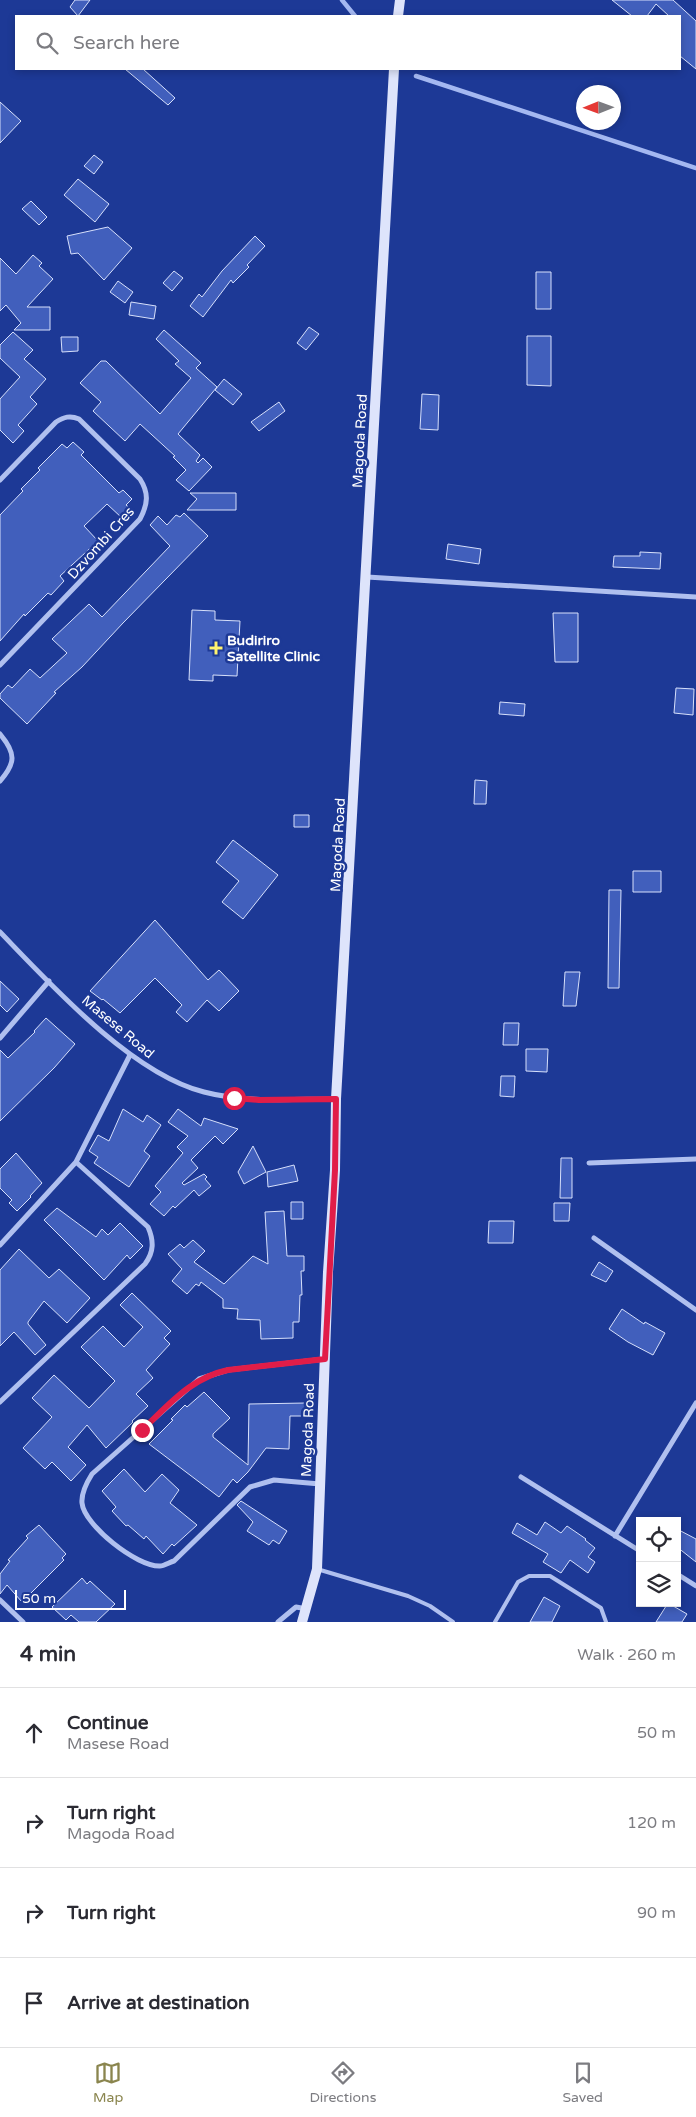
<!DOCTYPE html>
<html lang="en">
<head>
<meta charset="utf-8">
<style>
	:root { --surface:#fff; --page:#f7f7f7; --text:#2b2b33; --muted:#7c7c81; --line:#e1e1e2; --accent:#8a854e }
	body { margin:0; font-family:"Varela Round",sans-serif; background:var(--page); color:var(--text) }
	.controls { position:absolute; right:15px; bottom:15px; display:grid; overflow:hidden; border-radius:0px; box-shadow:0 2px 8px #0003 }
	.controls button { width:45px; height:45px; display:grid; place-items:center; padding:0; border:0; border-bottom:1px solid var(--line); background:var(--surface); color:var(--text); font:25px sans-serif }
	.compass { position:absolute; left:576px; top:85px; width:45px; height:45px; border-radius:50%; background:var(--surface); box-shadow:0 2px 8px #0003; rotate:269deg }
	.scale { position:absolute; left:15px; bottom:12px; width:111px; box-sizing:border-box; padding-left:5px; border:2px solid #fff; border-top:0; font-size:14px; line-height:18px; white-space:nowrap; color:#fff; -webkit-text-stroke:4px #1d3996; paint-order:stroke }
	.stop { position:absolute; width:15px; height:15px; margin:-11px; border:4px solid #e11d48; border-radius:50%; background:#fff }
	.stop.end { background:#e11d48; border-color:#fff; box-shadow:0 1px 5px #0008 }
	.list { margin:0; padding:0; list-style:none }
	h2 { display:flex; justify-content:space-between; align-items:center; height:65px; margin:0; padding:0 20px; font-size:21px }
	h2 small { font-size:16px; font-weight:400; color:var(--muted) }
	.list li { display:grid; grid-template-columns:32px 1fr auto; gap:15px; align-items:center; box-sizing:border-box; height:90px; padding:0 20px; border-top:1px solid var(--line) }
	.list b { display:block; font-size:19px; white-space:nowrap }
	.list p { margin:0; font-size:16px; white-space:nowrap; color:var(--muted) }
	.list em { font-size:16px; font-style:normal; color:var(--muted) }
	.icon { flex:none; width:28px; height:28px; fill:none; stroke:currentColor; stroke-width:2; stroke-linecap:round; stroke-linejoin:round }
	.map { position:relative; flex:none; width:696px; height:1622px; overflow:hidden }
	.search { position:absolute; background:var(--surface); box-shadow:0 2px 8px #0003; left:15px; right:15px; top:15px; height:55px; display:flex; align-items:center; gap:12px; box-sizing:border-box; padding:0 18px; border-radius:0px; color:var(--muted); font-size:19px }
	.sheet { height:425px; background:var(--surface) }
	nav { display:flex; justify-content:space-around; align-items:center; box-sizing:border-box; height:70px; border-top:1px solid var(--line); background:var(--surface); font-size:14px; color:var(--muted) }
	nav a { display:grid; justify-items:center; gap:2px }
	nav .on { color:var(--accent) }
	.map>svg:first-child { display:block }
</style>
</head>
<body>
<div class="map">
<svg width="696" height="1622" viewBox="0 0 696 1622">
	<rect width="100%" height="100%" fill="#1d3996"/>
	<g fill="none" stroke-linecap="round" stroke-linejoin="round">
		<path stroke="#a4b8f1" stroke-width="4.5" d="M342,0L355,16
			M416,76L696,168"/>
	</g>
	<path fill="#415fbc" stroke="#d7e0fb" d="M75,0H90L78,16L70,7Z
		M612,0H673L696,21V69L680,56V16H669L656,4L647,16H632Z
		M125,69H143L175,98L168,105Z
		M0,102L21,121L0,143Z
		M94,155L103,162L94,174L84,166Z
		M78,179L109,204L95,222L64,195Z
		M31,201L47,217L39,225L22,209Z
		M108,227L132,248L104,280L78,253L71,254L67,236Z
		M255,236L265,246L247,265L249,267L233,283L231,280L203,317L190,306L199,294L202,297L222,271Z
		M33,255L42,263L39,266L53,279L27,307H50V330H14L21,323L6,305L0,311V258L16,274Z
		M174,271L183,278L172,291L163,283Z
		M536,272H551V309H536Z
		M118,281L133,292L125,303L110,292Z
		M131,302L156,306L154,319L129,315Z
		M309,327L319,334L306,350L297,343Z
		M164,330L201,363L196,368L217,387L178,434L200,455L196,461L198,463L203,458L212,467L189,491L176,480L186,470L173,457L175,456L140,424L125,441L93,411L101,402L80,383L101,361H106L160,414L191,378L175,364L179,361L156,339Z
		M13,332L33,350L24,359L46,379L30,397L37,404L18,425L24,431L13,443L0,430V399L20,377L0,358V345Z
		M527,336H551V386L527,385Z
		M61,337H78V351L62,352Z
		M224,379L242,394L233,405L215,390Z
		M422,394L439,395L438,430L420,429Z
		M279,402L285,411L259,431L251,422Z
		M73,442L84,452L81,455L119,493L123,490L132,499L126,505L131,509L122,518L107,504L84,526L98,541L60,576L64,581L51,595L48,593L25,616L24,614L0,641V515L23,491L21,489L40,470L38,468L62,444L67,448Z
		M190,493H236V510H187L197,499Z
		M184,513L208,536L123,623L82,667L54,692L56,693L27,724L0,698V694L8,685L12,688L30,669L40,678L67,653L52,639L89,604L102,617L170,546L150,525L158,516L167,525L176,515L180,517Z
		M448,544L481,549L479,564L446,559Z
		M640,552L661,553L660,569L613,567L614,556H640Z
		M192,610L215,611V620L240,621L237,676L213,675V681L189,680Z
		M553,613H578V662H555Z
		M676,688L694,689L693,715L674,713Z
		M500,702L525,704L524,716L499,714Z
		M475,780L487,781L486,804H474Z
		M294,815H309V827H294Z
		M233,840L278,875L243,919L222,902L239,881L216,862Z
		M633,871H661V892H633Z
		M609,890H621L619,988H608Z
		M155,920L208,980L219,970L239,991L219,1011L207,1000L187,1022L176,1012L182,1005L155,978L120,1013L103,999L102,1000L90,991Z
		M565,972H580L576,1006H563Z
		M0,981L19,999L7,1012L0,1005Z
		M46,1018L75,1044L54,1068L0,1121V1050L8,1058L35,1032L34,1031Z
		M504,1023H519L518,1045H503Z
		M526,1049H548L547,1072L526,1071Z
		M501,1076H515L514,1097L500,1096Z
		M123,1109L143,1122L147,1115L161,1125L144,1151L150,1156L129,1187L94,1163L98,1157L89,1151L98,1135L109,1141Z
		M178,1109L201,1126L204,1118L238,1129L223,1144L215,1136L191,1160L198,1168L182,1183L184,1185L204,1174L207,1177L205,1179L211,1186L199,1196L194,1190L175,1208L173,1206L164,1216L150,1204L161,1192L155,1186L183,1153L177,1147L188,1136L168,1122Z
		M253,1146L266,1172L244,1184L238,1172Z
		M16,1153L42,1183L30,1196L31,1197L17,1211L9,1203L12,1200L0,1188V1169Z
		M561,1158H572V1198H560Z
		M294,1165L298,1181L268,1187L267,1172Z
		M291,1202H303V1219H291Z
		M554,1203H570L569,1221H554Z
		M57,1208L96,1237L102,1229L108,1235L120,1223L143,1246L130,1259L127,1255L104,1280L44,1220Z
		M284,1211L287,1256H304V1271H301L302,1295H300L299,1322H293V1338L261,1339L260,1320L237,1319L238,1309L223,1308V1299L201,1282L199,1286L196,1284L187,1294L172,1281L182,1269L168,1254L180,1244L184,1248L193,1240L205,1251L194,1262L224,1284L253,1256L268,1264L265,1212Z
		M489,1221H514L513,1243H488Z
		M19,1249L49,1278L59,1269L90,1298L67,1323L44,1301L28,1322V1324L46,1345L35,1355L14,1332L0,1346V1270Z
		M599,1262L613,1271L606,1282L591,1275Z
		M132,1293L171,1331L164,1338L170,1344L146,1370L153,1378L136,1394L148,1406L132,1421L133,1422L106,1448L87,1425L68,1447L86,1465L71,1481L52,1462L45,1469L23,1448L52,1417L32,1398L54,1375L89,1408L115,1381L81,1347L103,1326L124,1347L143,1327L120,1305Z
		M622,1309L644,1324L645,1322L665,1333L653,1355L628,1342L609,1329Z
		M204,1392L230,1418L213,1434V1437L248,1465L249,1404L306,1403V1416H290L289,1449L266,1448L248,1472L237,1483L233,1479L219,1497L149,1444L173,1420L171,1419L185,1405L187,1407Z
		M124,1469L145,1492L162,1474L179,1490L170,1503L197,1525L174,1546L172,1544L163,1554L146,1536L144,1539L128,1525L126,1526L112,1511L116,1507L102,1491Z
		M241,1501L287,1531L279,1544L273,1540L269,1545L247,1531L253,1522L237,1505Z
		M545,1522L561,1533L567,1526L586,1539L585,1540L595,1548L588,1557L595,1562L588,1573L570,1560L561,1573L543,1562L548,1554L512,1533L517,1523L537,1535Z
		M39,1525L66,1554L62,1558L64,1560L22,1602L7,1585L0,1594V1574L10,1561L8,1560L28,1538L26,1536Z
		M677,1529L696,1539V1562L677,1547Z
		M82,1578L87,1584L90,1581L115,1604L96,1622H79L71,1615L66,1620L52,1607Z
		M544,1597L560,1606L552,1622H530Z
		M668,1603L687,1614L682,1622H656Z"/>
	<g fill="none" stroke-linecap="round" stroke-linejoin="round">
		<path stroke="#b0c0ef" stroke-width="4" d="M317,1569L408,1596L430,1606L453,1622
			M495,1622L518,1582L529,1576H550L601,1608L606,1622"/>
		<path stroke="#b0c0ef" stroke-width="5" d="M0,480L56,422C64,417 70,415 79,419L140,479C149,493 148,504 140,519L0,665
			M367,577L696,597
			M0,734C16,753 16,763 0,781
			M0,932C51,985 132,1074 204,1092C246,1103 292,1099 336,1099
			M0,1038L49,981
			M589,1163L696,1159
			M594,1238L696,1310
			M0,1245L76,1162L130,1055
			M0,1402L145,1264C154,1252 154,1241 148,1227L76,1162
			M521,1477L640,1551
			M320,1484L274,1480L250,1487L174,1561C170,1562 164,1566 160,1566C137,1567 84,1525 82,1503C81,1493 87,1482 92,1474L199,1379L228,1370L325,1359
			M615,1536L696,1403
			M677,1574L696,1586
			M0,1600L23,1622
			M278,1622L296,1607L307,1609"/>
		<path stroke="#dee4fb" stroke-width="10" d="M398,16L400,0
			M302,1622L317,1569L328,1272L335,1170L336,1099L394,69"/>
	</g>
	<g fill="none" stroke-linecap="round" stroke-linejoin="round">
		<path stroke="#e11d48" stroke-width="6" d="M142,1430C169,1405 190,1378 228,1370L325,1359L335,1170L336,1099L259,1100L234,1098"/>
	</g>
	<path fill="#fff36f" stroke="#1d3996" stroke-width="2" d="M213.5 640.5h5v5h5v5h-5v5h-5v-5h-5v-5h5z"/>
	<g text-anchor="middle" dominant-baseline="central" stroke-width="5" stroke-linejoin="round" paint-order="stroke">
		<g font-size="14" fill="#fff" stroke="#1d3996">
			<text transform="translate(360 441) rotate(-87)">Magoda Road</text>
			<text transform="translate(101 543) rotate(-48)">Dzvombi Cres</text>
			<text transform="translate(338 845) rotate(-87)">Magoda Road</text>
			<text transform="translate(118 1027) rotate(40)">Masese Road</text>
			<text transform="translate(308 1430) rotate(-88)">Magoda Road</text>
		</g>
		<g font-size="14" font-weight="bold" fill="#fff" stroke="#1d3996" text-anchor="start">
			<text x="227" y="640">Budiriro<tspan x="227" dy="16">Satellite Clinic</tspan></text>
		</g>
	</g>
</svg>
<div class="controls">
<button><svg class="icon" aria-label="locate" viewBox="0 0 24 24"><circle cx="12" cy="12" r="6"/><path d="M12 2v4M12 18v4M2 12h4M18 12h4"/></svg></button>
<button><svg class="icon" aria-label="layers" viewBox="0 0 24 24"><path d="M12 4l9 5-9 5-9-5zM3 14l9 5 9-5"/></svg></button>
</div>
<svg class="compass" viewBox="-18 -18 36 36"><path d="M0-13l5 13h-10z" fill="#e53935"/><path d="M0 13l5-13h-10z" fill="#7c7c81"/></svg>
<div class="scale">50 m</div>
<div class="stop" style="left:234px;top:1098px"></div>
<div class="stop end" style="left:142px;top:1430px"></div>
<div class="search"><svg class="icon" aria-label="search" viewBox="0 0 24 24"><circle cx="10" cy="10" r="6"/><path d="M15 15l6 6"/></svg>Search here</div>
</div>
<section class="sheet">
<h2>4 min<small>Walk · 260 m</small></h2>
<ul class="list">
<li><svg class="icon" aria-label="ahead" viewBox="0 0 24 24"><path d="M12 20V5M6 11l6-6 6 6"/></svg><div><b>Continue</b><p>Masese Road</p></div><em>50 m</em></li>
<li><svg class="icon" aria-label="right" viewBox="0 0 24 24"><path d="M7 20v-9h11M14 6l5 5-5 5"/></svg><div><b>Turn right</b><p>Magoda Road</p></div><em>120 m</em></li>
<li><svg class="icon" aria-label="right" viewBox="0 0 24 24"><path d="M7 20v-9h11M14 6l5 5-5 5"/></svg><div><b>Turn right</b></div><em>90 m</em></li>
<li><svg class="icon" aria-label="arrive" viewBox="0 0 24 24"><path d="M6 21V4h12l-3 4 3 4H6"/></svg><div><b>Arrive at destination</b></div></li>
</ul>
</section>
<nav>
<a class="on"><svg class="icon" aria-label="map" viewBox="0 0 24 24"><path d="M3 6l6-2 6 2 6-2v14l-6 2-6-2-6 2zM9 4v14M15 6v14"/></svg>Map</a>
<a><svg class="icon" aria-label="directions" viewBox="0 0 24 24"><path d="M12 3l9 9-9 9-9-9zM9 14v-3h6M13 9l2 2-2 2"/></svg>Directions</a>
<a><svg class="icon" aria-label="saved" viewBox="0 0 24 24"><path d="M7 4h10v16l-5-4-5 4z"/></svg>Saved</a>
</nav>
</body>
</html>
